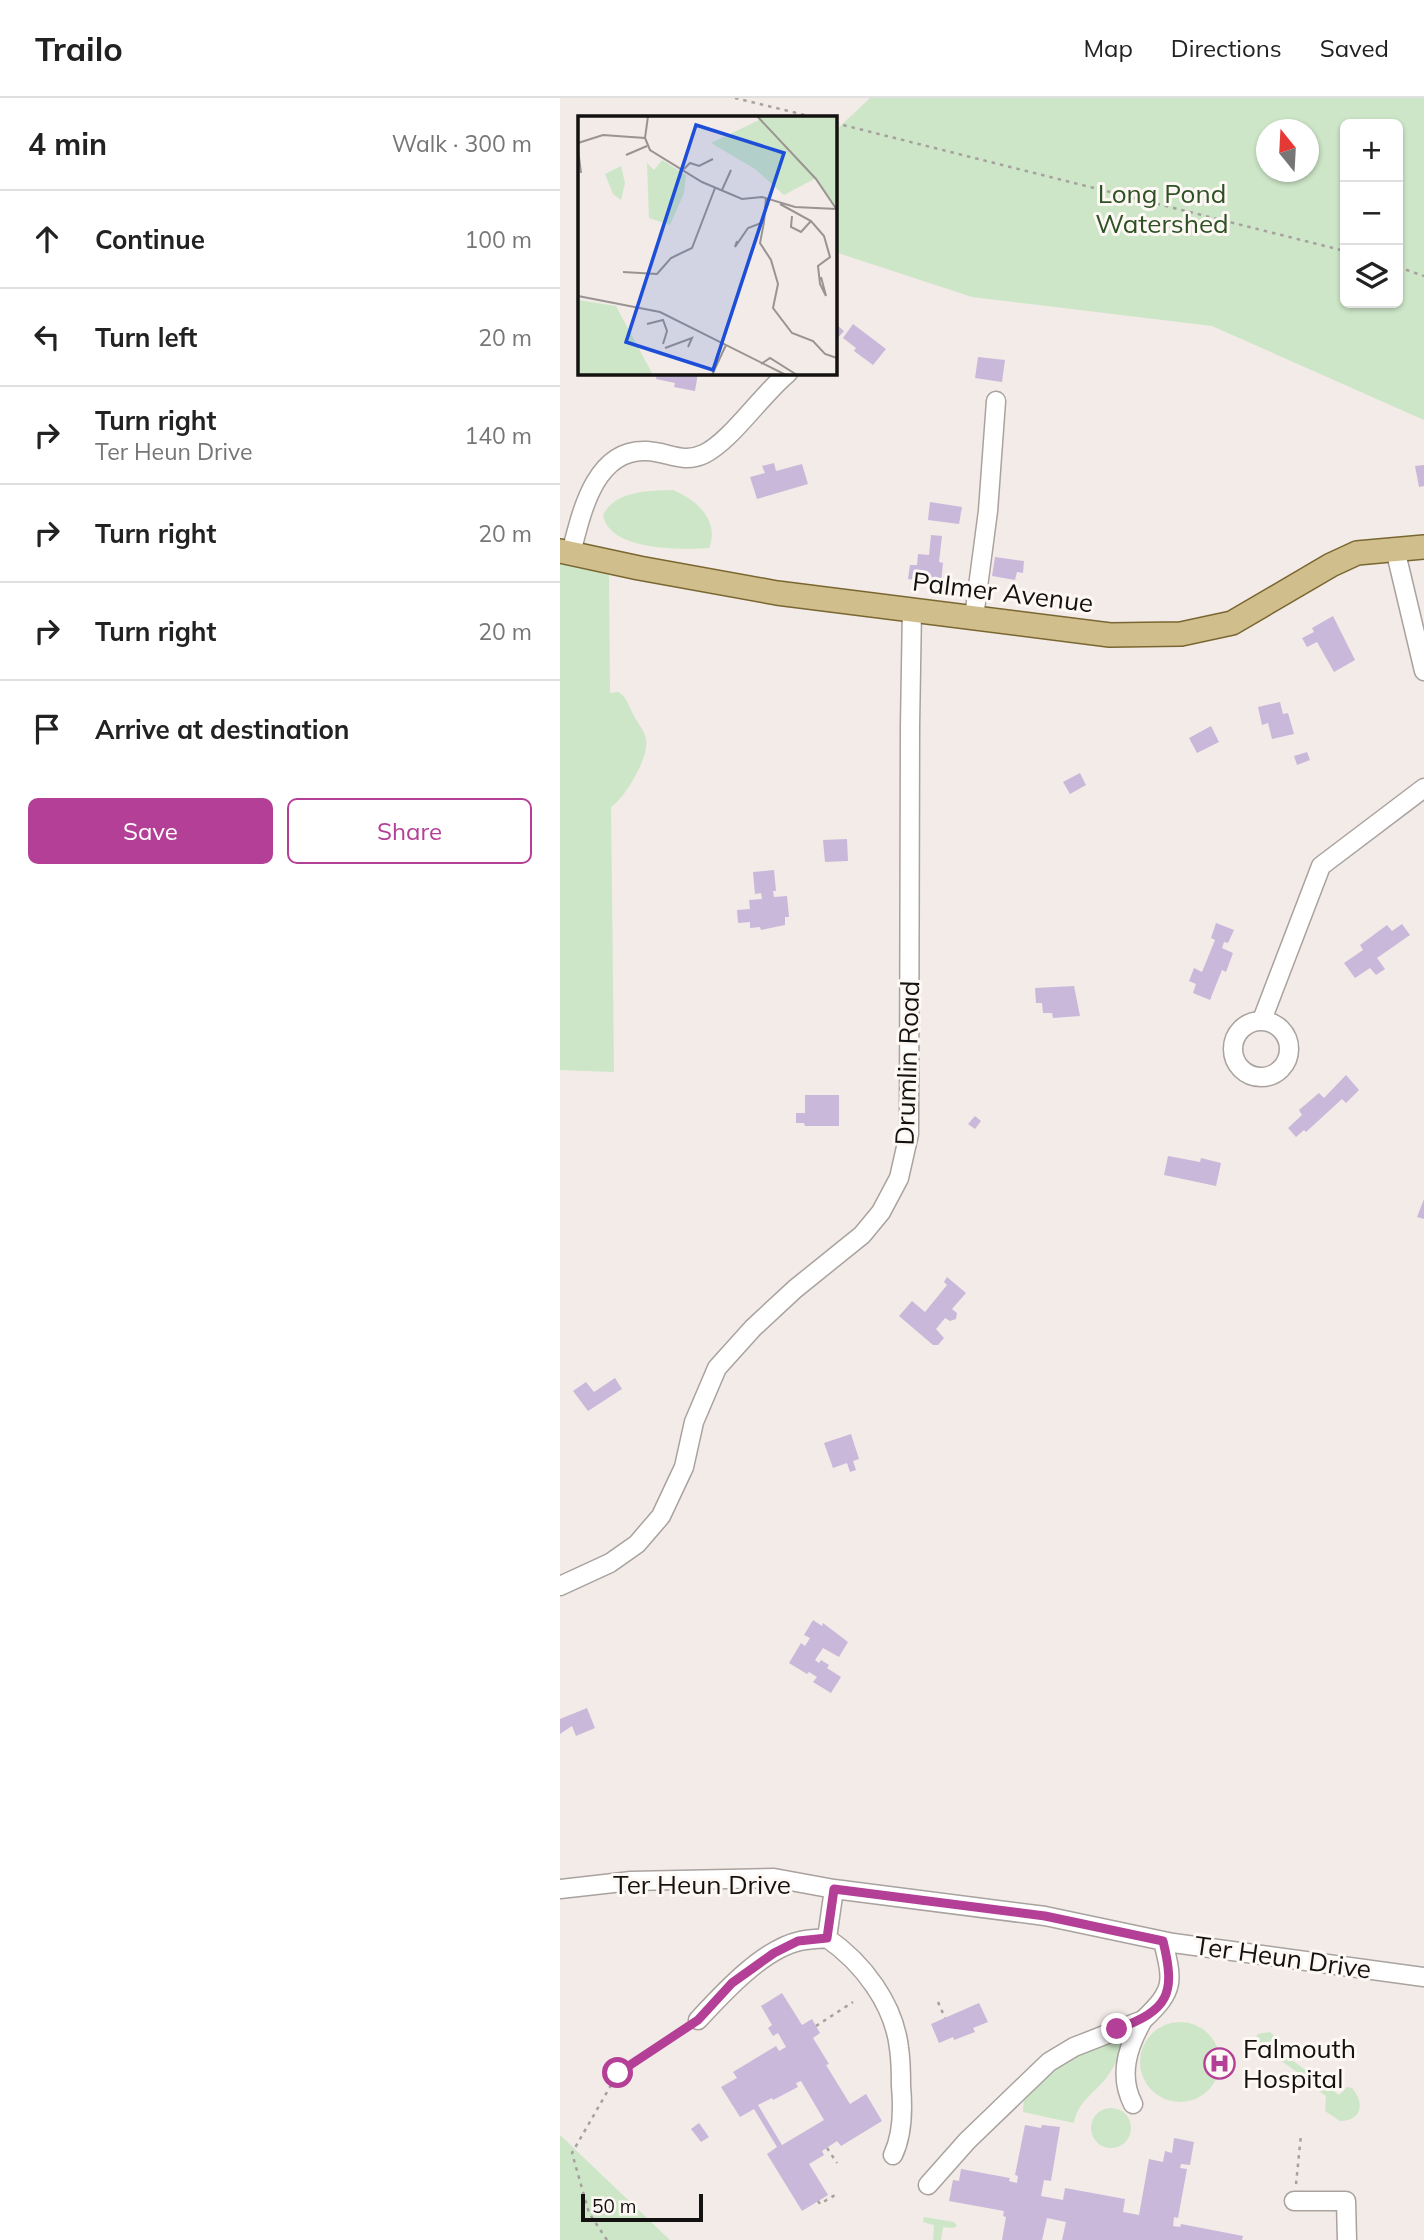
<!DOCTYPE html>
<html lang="en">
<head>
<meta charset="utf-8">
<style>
	:root { --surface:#fff; --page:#f6f6f6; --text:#222; --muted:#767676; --line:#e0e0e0; --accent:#b43f97 }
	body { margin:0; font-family:Mulish,sans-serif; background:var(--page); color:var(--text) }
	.controls { position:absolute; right:21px; top:21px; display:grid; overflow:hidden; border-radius:10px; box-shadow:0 2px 5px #0004 }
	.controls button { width:63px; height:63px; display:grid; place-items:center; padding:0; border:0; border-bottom:2px solid var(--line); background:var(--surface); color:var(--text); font:35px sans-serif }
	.compass { position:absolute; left:696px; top:21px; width:63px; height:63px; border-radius:50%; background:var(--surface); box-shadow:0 2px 5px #0004; rotate:342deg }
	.scale { position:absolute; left:21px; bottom:18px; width:122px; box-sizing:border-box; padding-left:7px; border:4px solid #141211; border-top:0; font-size:19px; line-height:24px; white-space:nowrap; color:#141211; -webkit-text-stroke:5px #fef8f5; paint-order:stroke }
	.stop { position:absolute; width:21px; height:21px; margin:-16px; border:5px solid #b43f97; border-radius:50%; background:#fff }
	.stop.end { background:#b43f97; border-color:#fff; box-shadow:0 2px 7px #0008 }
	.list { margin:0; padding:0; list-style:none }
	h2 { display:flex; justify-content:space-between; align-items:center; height:91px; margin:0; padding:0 28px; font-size:30px }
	h2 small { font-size:23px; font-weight:400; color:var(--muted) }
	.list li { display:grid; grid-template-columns:46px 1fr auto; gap:21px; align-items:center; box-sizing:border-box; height:98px; padding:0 28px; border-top:2px solid var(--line) }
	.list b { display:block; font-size:26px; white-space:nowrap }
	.list p { margin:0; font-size:23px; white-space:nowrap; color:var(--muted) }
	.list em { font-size:23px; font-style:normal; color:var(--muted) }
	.actions { display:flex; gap:14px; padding:21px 28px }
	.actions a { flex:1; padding:16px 0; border:2px solid var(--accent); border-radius:10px; text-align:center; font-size:24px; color:var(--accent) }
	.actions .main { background:var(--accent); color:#fff }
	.icon { flex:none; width:38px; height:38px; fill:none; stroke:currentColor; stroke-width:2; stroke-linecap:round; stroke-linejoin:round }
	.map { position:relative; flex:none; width:864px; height:2142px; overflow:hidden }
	header { display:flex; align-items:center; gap:42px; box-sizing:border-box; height:98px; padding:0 35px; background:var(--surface); border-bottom:2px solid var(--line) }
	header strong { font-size:33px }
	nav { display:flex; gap:38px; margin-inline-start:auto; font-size:24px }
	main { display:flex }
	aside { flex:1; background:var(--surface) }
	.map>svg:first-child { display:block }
</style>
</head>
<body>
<header>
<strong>Trailo</strong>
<nav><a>Map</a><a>Directions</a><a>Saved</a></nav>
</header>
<main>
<aside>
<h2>4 min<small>Walk · 300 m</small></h2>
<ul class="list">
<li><svg class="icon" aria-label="ahead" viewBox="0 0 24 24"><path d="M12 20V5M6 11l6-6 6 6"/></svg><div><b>Continue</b></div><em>100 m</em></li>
<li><svg class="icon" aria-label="left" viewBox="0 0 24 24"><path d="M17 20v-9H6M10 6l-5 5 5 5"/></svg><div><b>Turn left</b></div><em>20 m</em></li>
<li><svg class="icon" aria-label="right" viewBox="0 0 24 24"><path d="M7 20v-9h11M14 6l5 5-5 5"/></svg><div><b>Turn right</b><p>Ter Heun Drive</p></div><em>140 m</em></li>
<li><svg class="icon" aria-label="right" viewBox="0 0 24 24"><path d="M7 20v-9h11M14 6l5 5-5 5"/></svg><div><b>Turn right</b></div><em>20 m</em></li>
<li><svg class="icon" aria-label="right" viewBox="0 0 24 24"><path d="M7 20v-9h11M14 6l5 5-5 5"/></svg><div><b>Turn right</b></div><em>20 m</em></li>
<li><svg class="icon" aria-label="arrive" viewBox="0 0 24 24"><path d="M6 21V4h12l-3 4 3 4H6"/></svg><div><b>Arrive at destination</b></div></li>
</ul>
<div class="actions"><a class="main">Save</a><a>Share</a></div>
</aside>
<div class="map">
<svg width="864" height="2142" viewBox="0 0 864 2142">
	<rect width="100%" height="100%" fill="#f2ebe7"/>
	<path fill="#cde6c7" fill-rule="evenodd" d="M310,0H864V322L652,228L412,199L275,154V33ZM785,26H838V205H785ZM706,32H748V74H706Z
		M113,392C137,402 160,423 149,450C121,452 49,453 43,417C56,392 89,393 113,392Z
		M0,465L49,477L50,595L58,594C67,599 68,607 73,616C77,625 84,631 86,641C90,658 65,700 51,709L54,974L0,972Z
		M580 1964a40 40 0 1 1 80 0a40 40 0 1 1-80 0Z
		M710,1934L714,1938L709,1945L779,1997L787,1989L792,1990C805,2005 802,2023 780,2023L765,2013L766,1998L753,1989L750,1983L697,1946L695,1941L698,1936Z
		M563,1938L566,1944C560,1956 555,1968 547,1979C535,1995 517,2004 514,2025L463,2014L464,2000L488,1976L502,1966L515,1958Z
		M531 2030a20 20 0 1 1 40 0a20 20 0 1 1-40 0Z
		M0,2037L110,2142H0Z
		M364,2119L394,2124L397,2128L393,2130L383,2129L381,2142H373L374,2127L363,2124Z"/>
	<path fill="#cab8db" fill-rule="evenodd" d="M293,226L326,251L313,267L294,253L296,250L283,240Z
		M277,227L284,233L275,243V230Z
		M418,259L445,262L442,284L415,280Z
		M97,275H138L135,293L114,289L115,285L96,281Z
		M214,365L216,373L242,366L248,386L197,401L190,379L205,375L202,368Z
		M864,367V388L859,389L855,368Z
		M370,404L402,409L399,426L368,422Z
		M371,437L382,438L379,464L383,465L381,485L348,481L350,467H357L358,456L369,457Z
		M435,459L464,463L463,475L457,474L455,482L432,478Z
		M773,518L795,562L774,574L757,544L747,549L742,540L754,534L752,530Z
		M720,604L723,616L728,615L734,636L712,641L708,625L702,627L698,609Z
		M651,628L659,644L637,655L629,640Z
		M747,654L750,662L737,667L734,658Z
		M520,675L526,687L510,696L503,684Z
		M287,741L288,763L265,764L263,742Z
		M214,772L216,793H213L214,799L227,798L229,819H225V827L201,832L200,829L190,830V824L178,825L177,812L190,811L189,802L202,801L201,795L195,796L193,774Z
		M656,825L674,832L668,845L664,844L662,850L673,855L666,874L662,872L650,902L633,895L636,886L629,883L634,870L642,874L655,842L651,840Z
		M842,826L850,837L817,860L825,871L816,877L810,870L795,880L784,865L803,852L800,847L827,827L832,833Z
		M514,888L520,918L493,920L492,915H483L482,905H476L475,890Z
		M786,977L799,992L786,1005L782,1001L746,1034L744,1032L736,1039L728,1030L742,1017L739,1012L759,995L764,1000Z
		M245,997H279V1028H245L244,1025H236V1015H245Z
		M415,1018L421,1023L415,1031L408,1026Z
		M608,1058L640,1064L641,1060L661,1065L656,1088L604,1077Z
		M864,1101V1121L857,1119Z
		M387,1179L406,1195L392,1211L397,1215L396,1221L390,1223L385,1220L376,1231L384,1240L378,1247H373L339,1218L352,1203L365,1214L387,1187L384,1184Z
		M55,1280L62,1291L28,1313L13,1293L26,1284L34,1294Z
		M291,1336L299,1361L293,1363L296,1372L290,1374L287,1365L273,1370L264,1345Z
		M253,1522L262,1528L263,1525L288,1544L279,1559L263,1550L255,1562L259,1565L261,1562L269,1567L267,1570L281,1579L271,1595L253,1584L257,1579L249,1574L247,1576L229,1565L241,1545L245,1548L250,1540L244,1537Z
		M27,1610L35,1630L16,1638L12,1628L0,1636V1621Z
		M222,1895L242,1927L252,1921L260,1935L253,1940L269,1966L266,1967L290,2006L306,1996L322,2023L281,2048L277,2043L262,2053L264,2057L249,2066L268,2097L242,2113L207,2056L217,2049L194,2011L180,2019L161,1989L177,1980L173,1974L216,1948L219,1953L226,1949L218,1935L213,1938L208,1930L212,1927L201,1908ZM241,1983L264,2022L222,2047L198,2007L212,2000L213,2002L238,1989L236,1985Z
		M419,1905L428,1924L413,1930L415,1934L394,1942L393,1939L379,1945L371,1926Z
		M139,2025L149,2039L141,2044L131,2031Z
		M465,2027L481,2030L482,2027L500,2029L491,2083L484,2082L481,2098L503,2102L505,2090L565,2101L563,2114L579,2117L589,2061L603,2064L605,2053L612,2055L614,2040L634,2044L630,2067L621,2066L620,2070L627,2071L618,2120L614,2119L613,2128L620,2129L621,2126L683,2138L682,2142H502L506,2124L487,2120L482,2142H442L446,2119L443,2118L444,2113L389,2103L393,2082L399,2083L401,2071L450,2080L449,2083L457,2085L458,2078L455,2077Z"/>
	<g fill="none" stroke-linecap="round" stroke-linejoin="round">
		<defs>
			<path id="minor" d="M835,451L864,573
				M11,455C21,417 34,350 87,353C108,354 123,366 144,356C171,343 202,296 228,275
				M414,519L428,413L436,303
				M702,922L761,768L864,690
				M673 951a28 28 0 1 1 56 0a28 28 0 1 1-56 0Z
				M0,1488L50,1465L77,1446L101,1418L124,1369L134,1324L157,1270L193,1230L235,1191L302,1137L321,1114L339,1080L349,1036L350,628L352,511
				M0,1791L71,1783L214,1780L274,1791L485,1818L613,1845L864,1879
				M267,1840L274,1791
				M138,1922C163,1895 203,1851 240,1843C249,1841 259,1841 267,1840C303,1865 334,1906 339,1950C341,1963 341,1975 341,1988C343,2010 343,2036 333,2057
				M583,1922C615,1892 613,1884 603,1843
				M368,2087L407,2043L489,1964L514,1949L583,1922C568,1948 558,1977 573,2006
				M734,2103H786L787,2142"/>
			<path id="major" d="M0,453L79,470L217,495L550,537L621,536L672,525L771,467L797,455L864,449"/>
		</defs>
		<use href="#minor" stroke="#a9a29e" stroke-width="21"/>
		<use href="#major" stroke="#7a6630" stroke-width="26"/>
		<path stroke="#a6a19e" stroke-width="2.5" stroke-dasharray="3.5 5" stroke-linecap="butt" d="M175,0L253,19
			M275,25L785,153
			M838,169L864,178
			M378,1904L385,1920
			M256,1928L293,1904
			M267,2050L277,2065
			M736,2086L741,2037
			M258,2103L260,2106L275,2097
			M47,2142L29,2115L12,2055L58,1975L124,1932"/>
		<use href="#minor" stroke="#fff" stroke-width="18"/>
		<use href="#major" stroke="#d0bf8d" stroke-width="23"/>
	</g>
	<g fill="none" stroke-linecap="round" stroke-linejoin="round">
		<path stroke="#b43f97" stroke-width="9" d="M58,1975L138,1922L172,1885L214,1855L238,1843L267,1840L274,1791L485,1818L603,1843C616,1896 609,1912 557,1931"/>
	</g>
	<defs>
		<symbol id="hospital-ring" viewBox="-11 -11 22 22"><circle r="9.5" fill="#fef8f5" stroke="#b43f97" stroke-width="1.5"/><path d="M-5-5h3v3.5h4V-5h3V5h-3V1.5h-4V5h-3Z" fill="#b43f97"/></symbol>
	</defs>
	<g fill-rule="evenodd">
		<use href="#hospital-ring" x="642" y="1948" width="35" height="35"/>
	</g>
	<g text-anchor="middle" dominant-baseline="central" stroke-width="6" stroke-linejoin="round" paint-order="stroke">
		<g font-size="26" fill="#2d5124" stroke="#fef8f5">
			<text x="602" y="95">Long Pond<tspan x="602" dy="30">Watershed</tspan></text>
		</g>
		<g font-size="26" fill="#141211" stroke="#fef8f5">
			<text transform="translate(443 494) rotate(7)">Palmer Avenue</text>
			<text transform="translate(347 965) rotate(-88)">Drumlin Road</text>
			<text x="142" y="1786">Ter Heun Drive</text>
			<text transform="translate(723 1859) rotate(8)">Ter Heun Drive</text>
		</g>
		<g font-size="26" fill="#141211" stroke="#fef8f5" text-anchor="start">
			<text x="683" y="1950">Falmouth<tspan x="683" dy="30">Hospital</tspan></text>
		</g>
	</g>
	<g transform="translate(18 18)">
		<rect width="259" height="259" fill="#f2ebe7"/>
		<path d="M179,0H259V95L238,62L206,79L177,53L133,27L181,4ZM84,44L108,59L106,77L92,109L71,102L69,47L76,54ZM43,50L47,67L43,84L35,78L27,58ZM0,184L38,190L75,259H0Z" fill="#cde6c7"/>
		<path fill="none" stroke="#999491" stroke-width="2" d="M70,0L67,22L72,34L124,66L164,83L184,81L217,91L259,93M179,0L238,63L259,94M0,27L25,19L67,22M0,33L3,57M48,39L69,30M106,53L112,47L121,50L135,43M144,74L153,54M202,88L233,105L246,120L252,141L240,150L242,168L248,180L243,161M214,100L213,111L223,116L233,105M186,106L182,127L193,144L200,168L195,192L214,217L235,225L247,238L259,242M159,125L157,131L170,112L186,106L188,82M45,156L79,158L93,142L114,132L137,72M0,180L82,196L208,259M69,208L85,204L89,215L85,228M87,232L114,222L110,231M183,248L192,242L219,259M134,259L148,229"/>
		<path fill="#1d4ed8" fill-opacity="0.15" stroke="#1d4ed8" stroke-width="3.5" d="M118,9L206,37L135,254L48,226Z"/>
		<rect width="259" height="259" fill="none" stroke="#141211" stroke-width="3.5"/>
	</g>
</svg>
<div class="controls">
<button>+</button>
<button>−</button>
<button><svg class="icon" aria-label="layers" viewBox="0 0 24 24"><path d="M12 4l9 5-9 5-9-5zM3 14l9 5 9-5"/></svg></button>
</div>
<svg class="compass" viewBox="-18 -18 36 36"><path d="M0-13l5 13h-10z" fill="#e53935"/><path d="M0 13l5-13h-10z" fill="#767676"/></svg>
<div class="scale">50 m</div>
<div class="stop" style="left:58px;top:1975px"></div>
<div class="stop end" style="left:557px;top:1931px"></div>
</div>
</main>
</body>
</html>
